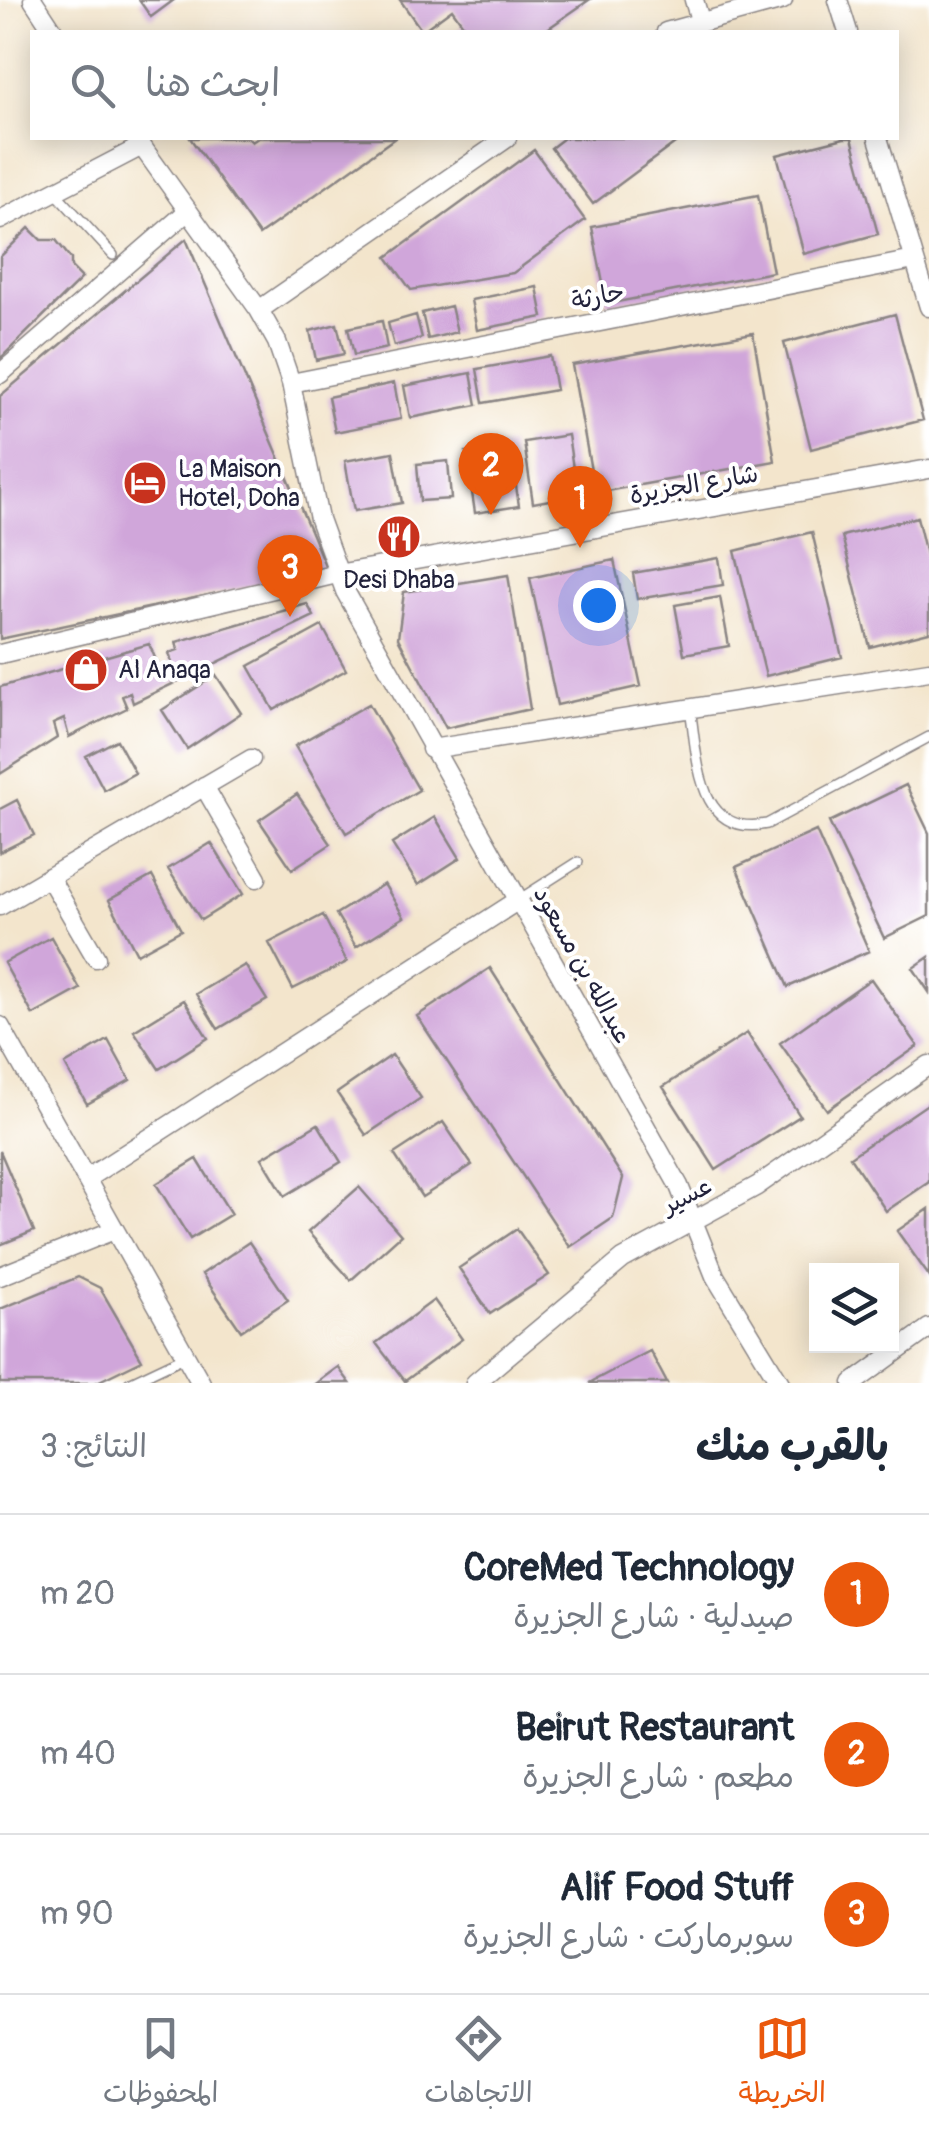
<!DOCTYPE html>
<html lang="ar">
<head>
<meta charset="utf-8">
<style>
	:root { --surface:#fff; --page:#f6f6f7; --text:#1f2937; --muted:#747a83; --line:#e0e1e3; --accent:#ea580c }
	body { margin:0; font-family:Pangolin,"Playpen Sans Arabic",sans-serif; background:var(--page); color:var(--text); direction:rtl }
	.controls { position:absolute; right:30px; bottom:30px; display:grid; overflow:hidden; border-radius:0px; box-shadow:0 5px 25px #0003 }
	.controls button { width:90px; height:90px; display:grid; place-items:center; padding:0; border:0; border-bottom:2px solid var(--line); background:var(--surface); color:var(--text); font:50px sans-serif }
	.you { position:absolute; left:598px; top:605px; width:35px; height:35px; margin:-25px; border:8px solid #fff; border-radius:50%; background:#1a73e8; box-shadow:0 0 0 15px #1a73e833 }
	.badge { display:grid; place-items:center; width:65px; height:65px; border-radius:50%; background:var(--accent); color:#fff; font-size:32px; font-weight:700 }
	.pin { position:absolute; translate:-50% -82px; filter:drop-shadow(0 2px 5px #0008) }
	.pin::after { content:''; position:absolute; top:52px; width:35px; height:30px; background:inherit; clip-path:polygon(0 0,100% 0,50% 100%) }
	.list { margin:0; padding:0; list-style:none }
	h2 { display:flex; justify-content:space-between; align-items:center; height:130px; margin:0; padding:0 40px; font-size:42px }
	h2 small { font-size:32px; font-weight:400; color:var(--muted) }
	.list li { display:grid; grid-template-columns:65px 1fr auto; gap:30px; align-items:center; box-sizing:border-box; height:160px; padding:0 40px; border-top:2px solid var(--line) }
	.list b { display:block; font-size:38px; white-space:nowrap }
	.list p { margin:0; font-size:32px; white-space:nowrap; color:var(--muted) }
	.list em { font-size:32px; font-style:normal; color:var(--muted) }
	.icon { flex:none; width:55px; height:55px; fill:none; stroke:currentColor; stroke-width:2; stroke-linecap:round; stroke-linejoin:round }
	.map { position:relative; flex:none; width:929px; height:1383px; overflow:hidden; direction:ltr }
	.search { position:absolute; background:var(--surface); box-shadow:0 5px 25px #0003; left:30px; right:30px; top:30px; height:110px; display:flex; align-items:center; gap:25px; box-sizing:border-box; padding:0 35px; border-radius:0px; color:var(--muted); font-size:38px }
	.sheet { height:610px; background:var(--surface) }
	nav { display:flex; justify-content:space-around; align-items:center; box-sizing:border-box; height:140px; border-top:2px solid var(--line); background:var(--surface); font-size:28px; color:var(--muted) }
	nav a { display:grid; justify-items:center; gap:5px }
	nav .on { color:var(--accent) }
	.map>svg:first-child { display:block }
</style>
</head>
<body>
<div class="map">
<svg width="929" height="1383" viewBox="0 0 929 1383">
	<rect width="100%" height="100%" fill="#fff"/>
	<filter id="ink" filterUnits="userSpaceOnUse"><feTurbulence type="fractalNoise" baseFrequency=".01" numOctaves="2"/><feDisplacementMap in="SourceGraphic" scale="20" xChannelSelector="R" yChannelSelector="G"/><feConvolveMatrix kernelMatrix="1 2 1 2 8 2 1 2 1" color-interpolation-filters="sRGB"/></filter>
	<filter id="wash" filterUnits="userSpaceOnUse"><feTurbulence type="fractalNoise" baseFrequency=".0048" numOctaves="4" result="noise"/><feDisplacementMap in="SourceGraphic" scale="40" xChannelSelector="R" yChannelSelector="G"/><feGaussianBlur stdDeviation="2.25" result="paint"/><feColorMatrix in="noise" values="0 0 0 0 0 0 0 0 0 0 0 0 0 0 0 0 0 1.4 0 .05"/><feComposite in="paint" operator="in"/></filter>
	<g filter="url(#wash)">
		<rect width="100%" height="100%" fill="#f3e5cc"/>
		<g id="blocks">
			<path fill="#d0a6da" d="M139,0H174L151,17Z
				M400,0H589L543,32H455L464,26L452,9L422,31Z
				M190,138H248L252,142L258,138H395L259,235Z
				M564,138H671L675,143L593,204L551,148Z
				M844,138H852L878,234L804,254L777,155Z
				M534,150L585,220L513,273L411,290L387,257Z
				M758,195L773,272L607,304L592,227Z
				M29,228L41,240H56L71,259V267L82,278L0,359V257Z
				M186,239L327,570L0,639V396Z
				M537,287L543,317L477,330L471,300Z
				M451,306L457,332L428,339L422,313Z
				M895,314L923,420L811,449L784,343Z
				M416,315L422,338L394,346L388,323Z
				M382,321L387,348L354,355L348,328Z
				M337,324L344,354L316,360L310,331Z
				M753,333L775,461L595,493L572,365Z
				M550,356L556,390L483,403L477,369Z
				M471,373L477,405L410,418L404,386Z
				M394,383L401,419L335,432L328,397Z
				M568,435L577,495L533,503L524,442Z
				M510,446L519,506L475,513L466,452Z
				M393,452L402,503L354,511L345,461Z
				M448,461L451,499L420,501L417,464Z
				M917,517L929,567V632L870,647L842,536Z
				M812,532L842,657L766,676L735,551Z
				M719,558L723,585L637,599L633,573Z
				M614,560L641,686L557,705L530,578Z
				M508,575L530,709L446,728L398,638L404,592Z
				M720,597L729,646L684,654L675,605Z
				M307,604L314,616L133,703L130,693L122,696L127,708L69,737L64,719L53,724L57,738L0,774V687L149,644L159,667L172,663L169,653L178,650L176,642Z
				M322,626L346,670L274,710L249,666Z
				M216,675L241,713L187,749L162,710Z
				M369,704L419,790L346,833L295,746Z
				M117,740L135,773L104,790L86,756Z
				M906,785L929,833V916L884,938L829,822Z
				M297,794L331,844L292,869L259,820Z
				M17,800L34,835L0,852V809Z
				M435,817L460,858L418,885L392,844Z
				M816,831L869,951L788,987L736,867Z
				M211,843L243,894L201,920L168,869Z
				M152,876L181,930L137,954L109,900Z
				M384,884L404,917L356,947L336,914Z
				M323,915L347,962L293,989L269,943Z
				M51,937L80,989L33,1015L4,963Z
				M929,957V992L913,968Z
				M245,965L267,1000L218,1029L196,994Z
				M490,968L623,1178L613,1218L570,1247L417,1016Z
				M871,979L918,1046L827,1110L780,1043Z
				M184,1000L208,1038L159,1069L134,1031Z
				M747,1033L800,1116L716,1170L663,1087Z
				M108,1040L130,1080L87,1104L65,1065Z
				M392,1055L421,1098L366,1135L337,1093Z
				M929,1103V1182L886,1211L850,1157Z
				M443,1122L472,1165L422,1197L394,1154Z
				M318,1124L341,1162L285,1196L262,1158Z
				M0,1151L34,1231L0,1245Z
				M197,1159L231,1214L190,1239L156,1184Z
				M359,1187L401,1235L351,1280L308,1232Z
				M929,1209V1276L897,1231Z
				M517,1229L549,1275L490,1314L459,1268Z
				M249,1242L288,1300L241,1331L202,1274Z
				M78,1277L100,1288L142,1360L95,1383H0V1309Z
				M434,1300L462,1339L405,1381L376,1343Z
				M650,1351L667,1383H589Z
				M338,1367L350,1383H316Z"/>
		</g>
	</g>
	<g filter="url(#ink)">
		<use href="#blocks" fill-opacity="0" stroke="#8a8484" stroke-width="2.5"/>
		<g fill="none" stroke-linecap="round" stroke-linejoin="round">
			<defs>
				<path id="service" d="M55,192L113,255
					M690,708C698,757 696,838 767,824L929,737
					M520,899L578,862
					M129,1383L186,1356"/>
				<path id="minor" d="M33,0L54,32
					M694,0L700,20
					M838,0L848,32
					M666,32L783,0
					M136,138L259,310L277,342L291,383L319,519L345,591L679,1186L715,1276L780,1383
					M878,138L929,307
					M0,220L142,146
					M259,310L507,138
					M0,374L188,211
					M291,383L914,260
					M0,654L337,574L929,469
					M431,749L929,671
					M204,786L257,878
					M49,877L96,958
					M0,906L251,759
					M0,1026L201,1383
					M86,1179L517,901
					M0,1276L114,1230
					M475,1383L623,1259L757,1186L929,1065
					M853,1383L929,1328"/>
			</defs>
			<use href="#service" stroke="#8a8484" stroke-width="12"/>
			<use href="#minor" stroke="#8a8484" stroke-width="21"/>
			<use href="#service" stroke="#fff" stroke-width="9"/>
			<use href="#minor" stroke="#fff" stroke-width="18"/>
		</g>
	</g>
	<defs>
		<symbol id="hotel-disc" viewBox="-11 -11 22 22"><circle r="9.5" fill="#c8321e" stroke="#fff"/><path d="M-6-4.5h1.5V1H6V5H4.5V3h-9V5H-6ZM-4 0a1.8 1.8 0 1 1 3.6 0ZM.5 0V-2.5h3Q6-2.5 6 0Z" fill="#fff"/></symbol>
		<symbol id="restaurant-disc" viewBox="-11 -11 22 22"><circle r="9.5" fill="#c8321e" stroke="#fff"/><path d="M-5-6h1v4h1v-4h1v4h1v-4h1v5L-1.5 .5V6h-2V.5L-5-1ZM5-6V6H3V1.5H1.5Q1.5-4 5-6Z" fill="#fff"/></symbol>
		<symbol id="shop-disc" viewBox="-11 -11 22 22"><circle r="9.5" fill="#c8321e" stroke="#fff"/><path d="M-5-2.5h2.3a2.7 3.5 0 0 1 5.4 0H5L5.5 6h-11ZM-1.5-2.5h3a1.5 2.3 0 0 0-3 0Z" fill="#fff"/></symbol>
	</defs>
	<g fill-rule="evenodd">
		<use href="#hotel-disc" x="120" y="458" width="50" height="50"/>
		<use href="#restaurant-disc" x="374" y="512" width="50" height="50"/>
		<use href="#shop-disc" x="61" y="645" width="50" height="50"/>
	</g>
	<g text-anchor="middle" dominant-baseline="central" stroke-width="8" stroke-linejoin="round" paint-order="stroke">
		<g font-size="25" fill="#22223b" stroke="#fff">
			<text transform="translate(598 297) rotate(-11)">حارثة</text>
			<text transform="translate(694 485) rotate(-10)">شارع الجزيرة</text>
			<text transform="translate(582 965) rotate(61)">عبدالله بن مسعود</text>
			<text transform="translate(687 1196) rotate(-27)">عسير</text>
		</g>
		<g font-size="25" fill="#22223b" stroke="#fff" text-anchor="start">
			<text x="178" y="469">La Maison<tspan x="178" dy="29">Hotel, Doha</tspan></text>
			<text x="399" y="580" text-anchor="middle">Desi Dhaba</text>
			<text x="118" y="670">Al Anaqa</text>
		</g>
	</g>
</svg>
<div class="controls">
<button><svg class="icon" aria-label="layers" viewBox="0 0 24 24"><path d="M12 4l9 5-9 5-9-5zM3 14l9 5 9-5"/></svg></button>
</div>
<div class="you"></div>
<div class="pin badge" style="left:580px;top:548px">1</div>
<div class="pin badge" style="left:491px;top:515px">2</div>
<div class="pin badge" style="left:290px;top:617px">3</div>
<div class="search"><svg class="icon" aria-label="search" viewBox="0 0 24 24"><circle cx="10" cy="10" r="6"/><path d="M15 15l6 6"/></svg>ابحث هنا</div>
</div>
<section class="sheet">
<h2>بالقرب منك<small>النتائج: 3</small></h2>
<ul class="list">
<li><span class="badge">1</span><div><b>CoreMed Technology</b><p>صيدلية · شارع الجزيرة</p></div><em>20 m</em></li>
<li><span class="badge">2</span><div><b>Beirut Restaurant</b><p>مطعم · شارع الجزيرة</p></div><em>40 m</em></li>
<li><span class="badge">3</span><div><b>Alif Food Stuff</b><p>سوبرماركت · شارع الجزيرة</p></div><em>90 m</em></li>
</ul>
</section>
<nav>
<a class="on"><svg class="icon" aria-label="map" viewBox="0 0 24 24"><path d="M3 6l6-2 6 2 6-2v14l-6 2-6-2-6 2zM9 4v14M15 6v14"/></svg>الخريطة</a>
<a><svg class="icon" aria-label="directions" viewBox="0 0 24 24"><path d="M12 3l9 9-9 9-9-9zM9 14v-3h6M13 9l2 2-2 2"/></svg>الاتجاهات</a>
<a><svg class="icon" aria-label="saved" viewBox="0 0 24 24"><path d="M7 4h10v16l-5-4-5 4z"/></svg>المحفوظات</a>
</nav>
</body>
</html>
